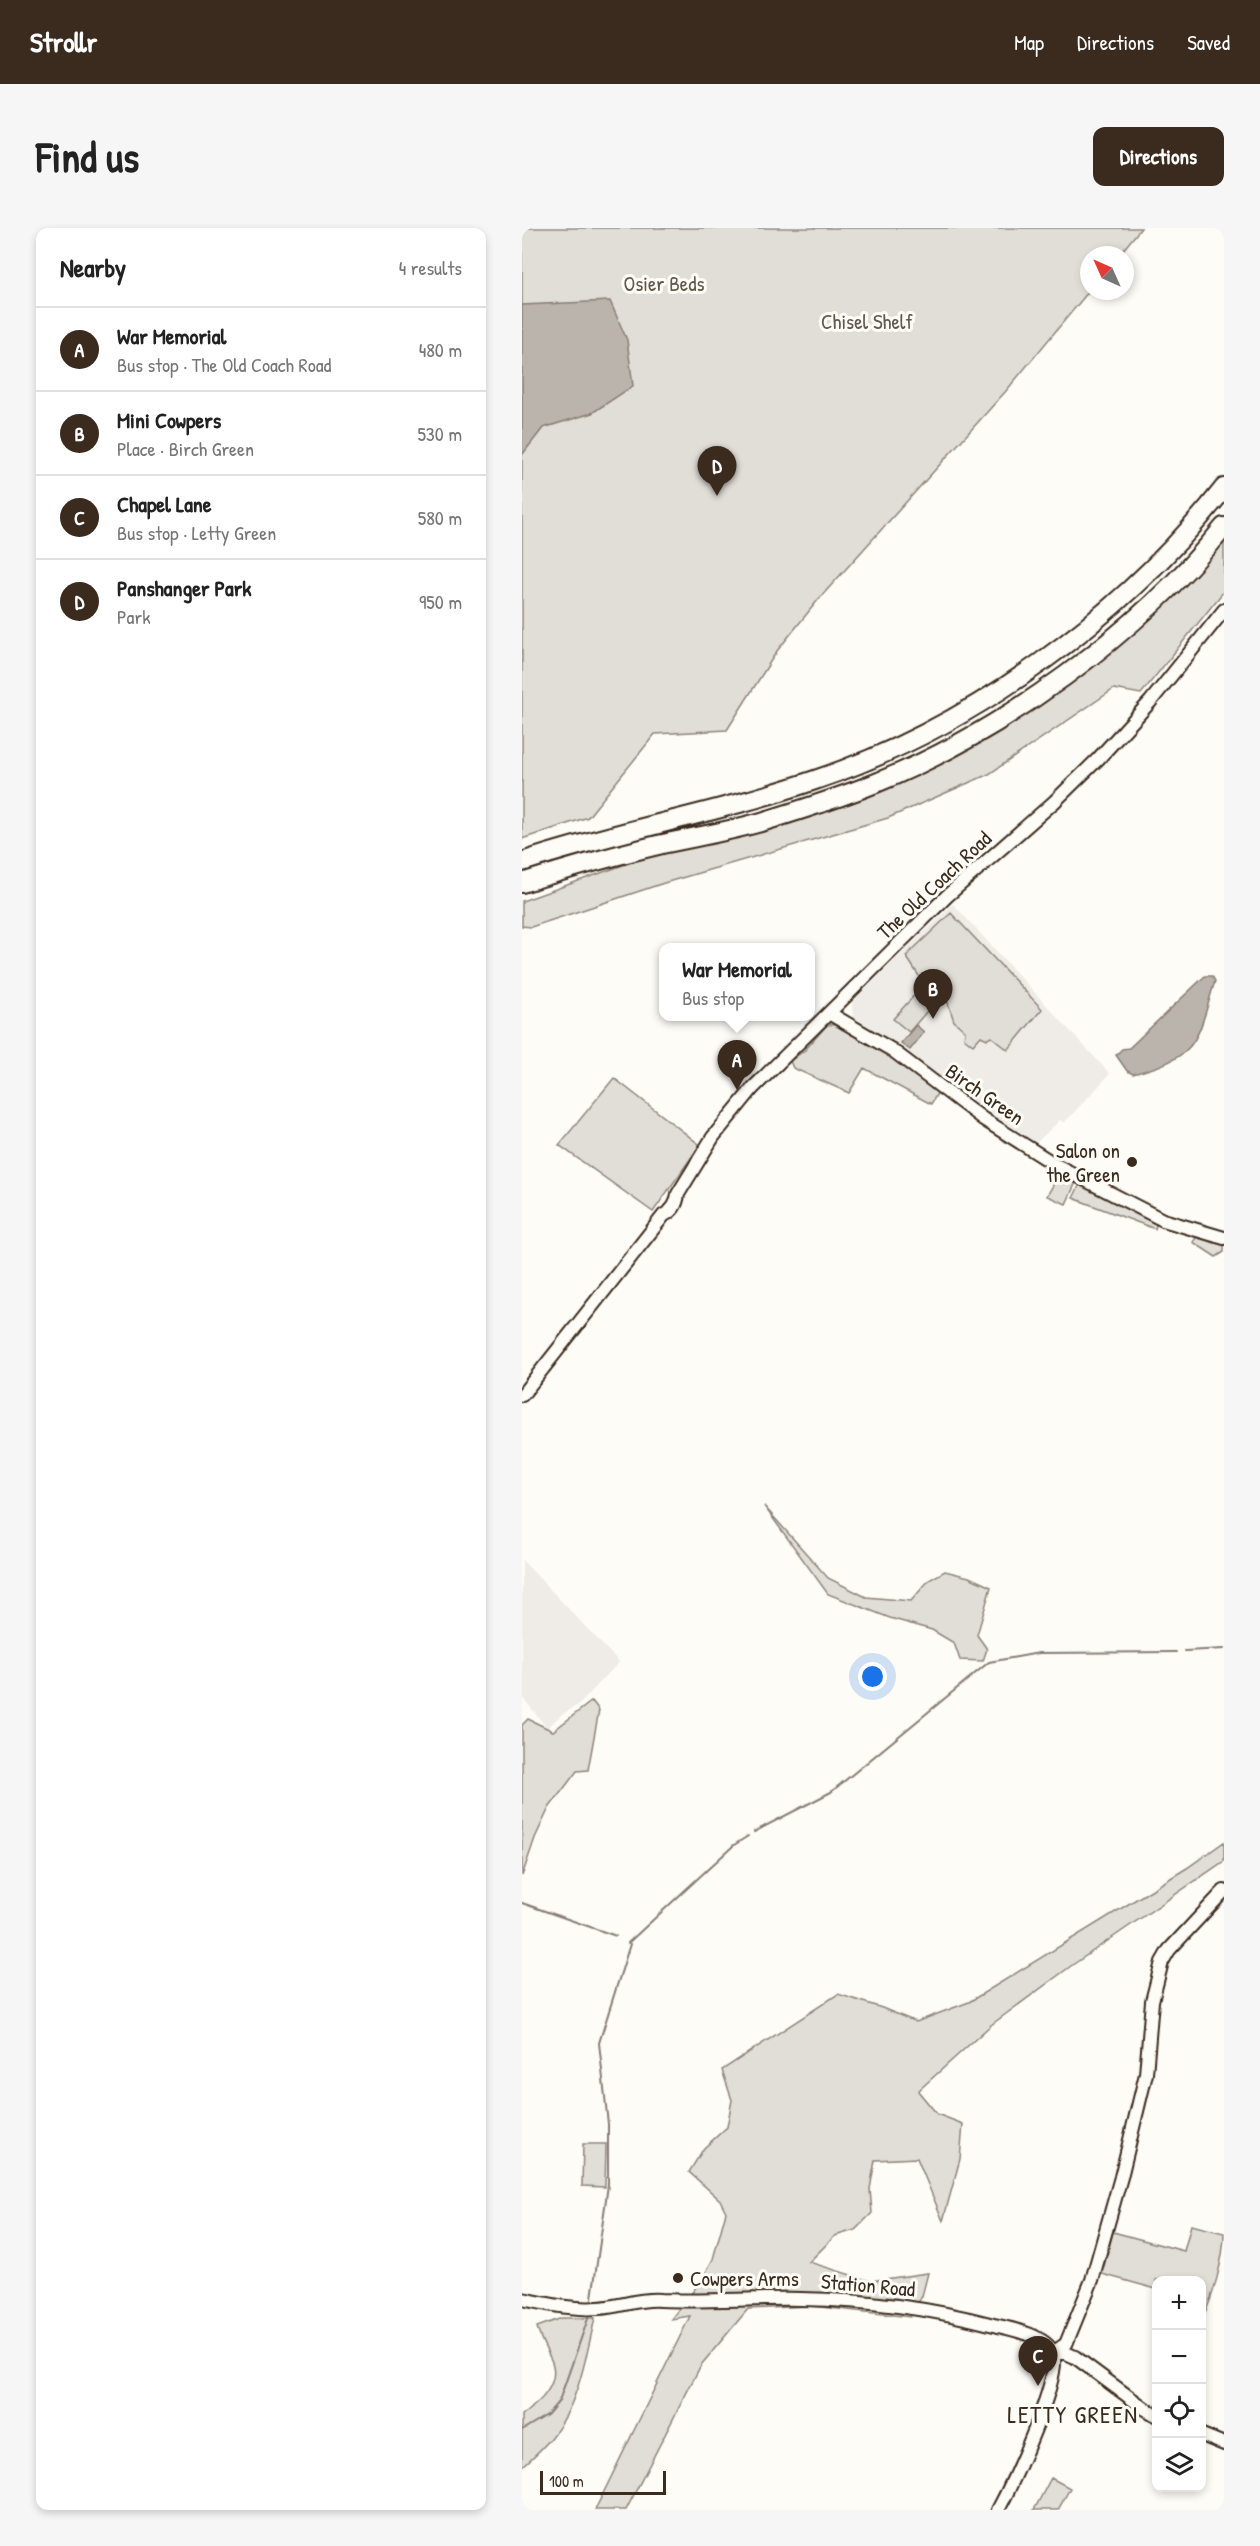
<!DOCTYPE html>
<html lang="en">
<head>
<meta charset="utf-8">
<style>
	:root { --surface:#fff; --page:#f6f6f6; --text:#222; --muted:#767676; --line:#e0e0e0; --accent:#3b2a1e }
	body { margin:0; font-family:"Patrick Hand",sans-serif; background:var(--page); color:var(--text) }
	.controls { position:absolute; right:18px; bottom:18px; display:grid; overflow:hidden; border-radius:12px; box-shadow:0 3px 9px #0003 }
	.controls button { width:54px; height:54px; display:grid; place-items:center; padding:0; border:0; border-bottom:2px solid var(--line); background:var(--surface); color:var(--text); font:30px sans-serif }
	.compass { position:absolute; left:558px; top:18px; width:54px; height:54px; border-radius:50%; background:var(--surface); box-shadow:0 3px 9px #0003; rotate:315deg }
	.scale { position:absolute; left:18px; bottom:15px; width:126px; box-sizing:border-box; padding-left:6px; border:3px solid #3b2a1e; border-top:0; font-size:16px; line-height:21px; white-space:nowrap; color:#3b2a1e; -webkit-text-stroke:4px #fdfcf7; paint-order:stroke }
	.you { position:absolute; left:351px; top:1449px; width:21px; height:21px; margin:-15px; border:4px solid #fff; border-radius:50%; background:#1a73e8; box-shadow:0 0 0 9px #1a73e833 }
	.badge { display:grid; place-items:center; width:39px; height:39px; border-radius:50%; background:var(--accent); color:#fff; font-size:20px; font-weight:700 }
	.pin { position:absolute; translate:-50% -50px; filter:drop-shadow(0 2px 3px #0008) }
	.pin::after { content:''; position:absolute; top:32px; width:21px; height:18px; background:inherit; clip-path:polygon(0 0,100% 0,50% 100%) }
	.popup { position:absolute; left:137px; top:715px; width:156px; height:78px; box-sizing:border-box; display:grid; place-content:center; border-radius:12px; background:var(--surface); filter:drop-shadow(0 2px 4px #0005); font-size:20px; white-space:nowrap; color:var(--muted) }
	.popup b { font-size:22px; color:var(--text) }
	.popup::after { content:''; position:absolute; left:50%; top:100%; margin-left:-12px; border:12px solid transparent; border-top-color:var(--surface) }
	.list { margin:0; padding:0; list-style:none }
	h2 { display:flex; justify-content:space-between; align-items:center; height:78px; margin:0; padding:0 24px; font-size:26px }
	h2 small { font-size:20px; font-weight:400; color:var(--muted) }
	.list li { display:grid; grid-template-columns:39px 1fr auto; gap:18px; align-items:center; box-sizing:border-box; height:84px; padding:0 24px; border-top:2px solid var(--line) }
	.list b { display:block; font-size:22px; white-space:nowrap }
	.list p { margin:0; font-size:20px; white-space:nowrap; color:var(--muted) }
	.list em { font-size:20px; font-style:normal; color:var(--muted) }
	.icon { flex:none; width:33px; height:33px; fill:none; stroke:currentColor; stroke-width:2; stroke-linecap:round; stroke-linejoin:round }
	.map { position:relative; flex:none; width:702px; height:2282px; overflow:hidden; border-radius:12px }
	header { display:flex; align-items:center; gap:36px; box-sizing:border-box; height:84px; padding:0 30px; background:var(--accent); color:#fff }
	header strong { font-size:28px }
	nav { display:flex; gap:33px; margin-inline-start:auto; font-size:21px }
	.intro { display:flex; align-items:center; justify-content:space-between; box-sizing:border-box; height:144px; padding:0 36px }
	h1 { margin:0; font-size:42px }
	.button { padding:15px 27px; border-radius:12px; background:var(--accent); color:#fff; font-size:21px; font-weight:700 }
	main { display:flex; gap:36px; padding:0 36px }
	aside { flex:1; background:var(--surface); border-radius:12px; box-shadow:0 3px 9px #0003 }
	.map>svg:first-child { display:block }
</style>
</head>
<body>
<header>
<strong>Strollr</strong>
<nav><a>Map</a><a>Directions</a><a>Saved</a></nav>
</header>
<div class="intro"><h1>Find us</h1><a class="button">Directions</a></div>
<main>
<aside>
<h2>Nearby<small>4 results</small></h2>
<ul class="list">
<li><span class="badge">A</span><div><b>War Memorial</b><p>Bus stop · The Old Coach Road</p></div><em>480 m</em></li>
<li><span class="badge">B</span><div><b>Mini Cowpers</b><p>Place · Birch Green</p></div><em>530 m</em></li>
<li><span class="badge">C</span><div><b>Chapel Lane</b><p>Bus stop · Letty Green</p></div><em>580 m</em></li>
<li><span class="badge">D</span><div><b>Panshanger Park</b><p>Park</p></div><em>950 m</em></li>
</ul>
</aside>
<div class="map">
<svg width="702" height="2282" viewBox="0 0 702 2282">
	<rect width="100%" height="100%" fill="#fdfcf7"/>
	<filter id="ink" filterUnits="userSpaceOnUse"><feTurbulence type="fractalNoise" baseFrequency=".0167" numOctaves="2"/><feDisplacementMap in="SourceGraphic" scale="12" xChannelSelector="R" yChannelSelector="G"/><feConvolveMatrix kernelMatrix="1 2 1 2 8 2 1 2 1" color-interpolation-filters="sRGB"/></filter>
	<g filter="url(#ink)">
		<path fill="#efece7" d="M431,676L588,846L542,895L538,892L514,915L336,796L331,790L330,774Z
			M0,1332L97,1434L58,1476L39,1487L25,1500L0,1469Z"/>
		<path fill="#e1ded7" stroke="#8e847a" stroke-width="1.5" d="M0,0H619L597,27H567V63L484,163L296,372L255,423L205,502L133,506L66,589L0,611Z
			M702,311V363L619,466L592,461L467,546L366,590L142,655L9,699L0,698V673L121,630L340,568L594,416L653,366Z
			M429,685L520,781L486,822L470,809L465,811L459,808L451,817L442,810L443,803L432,793L426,775L397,748L384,728Z
			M397,762L412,775L387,804L371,791Z
			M305,797C331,793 396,848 416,864L409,876L342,840L327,865L271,840L268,833L283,822Z
			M92,850L178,917L131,984L37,917Z
			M539,943L555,952L544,976L525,968Z
			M559,954L599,978L604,977L635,993L633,1001L551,970Z
			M676,1007L702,1013V1024L694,1029L671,1014Z
			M242,1278L306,1350L344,1369L389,1373L407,1352L423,1343L447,1349L469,1359L455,1407L465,1421L461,1433L438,1432L432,1415L410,1402L368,1390L306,1366Z
			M70,1473L77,1482L66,1542L55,1543L27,1580L13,1610L0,1648V1497L6,1491L31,1503Z
			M702,1614V1633L549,1738L469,1797L396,1863L415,1886L441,1896L438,1931L421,1993L395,1930L353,1932L348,1961L350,1985L333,2002L313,2008L287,2034L348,2053L406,2045L400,2068L388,2089L289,2078L226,2081L179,2137L104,2282H73L168,2088L149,2091L179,2053L191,2031L204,1984L198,1972L167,1944L182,1920L205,1899L210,1872L200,1842L316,1766L360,1780L394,1794L447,1774L665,1640Z
			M61,1916H84L83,1959L60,1958Z
			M669,1997L702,2005C702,2029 691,2070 680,2091V2052H634V2061L580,2046L591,2004L662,2023Z
			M40,2090H73C64,2129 56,2177 30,2209C21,2220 10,2230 0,2239V2187C17,2175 38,2157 30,2134C25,2122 18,2112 15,2099Z
			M529,2250L548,2260L536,2282H512Z"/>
		<path fill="#bbb4ad" stroke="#887d74" stroke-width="1.5" d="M88,73L105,112L111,158L70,185L21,200L0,227V77Z
			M683,748H690L693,753C674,814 678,828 611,846L605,843L594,827L600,821L607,820Z
			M394,797L402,804L388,822L379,815Z"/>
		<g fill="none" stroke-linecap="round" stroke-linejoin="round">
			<path stroke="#887d74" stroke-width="2" d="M663,1423L702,1421
				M232,1604L309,1564L467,1434L517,1425L654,1424
				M0,1675L94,1708
				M106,1715L212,1617L226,1608
				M70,2070L86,1957V1896L77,1815L108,1716
				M0,2202L25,2187L37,2173L68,2085"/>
			<defs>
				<path id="minor" d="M307,785L370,822L461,891L534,937L641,992L702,1010
					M0,1167L142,987C151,983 155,975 156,966L191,909L231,860L425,668L532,574L576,531L628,474L702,382
					M0,2071C25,2076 51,2082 76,2080C98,2079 117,2070 139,2072C186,2074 232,2070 279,2071C345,2072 408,2080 472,2097C490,2101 523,2107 531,2125C541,2148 489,2258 476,2282
					M531,2125L544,2116L570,2052L599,1949L624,1846L630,1773L640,1734L647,1722L702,1663
					M532,2125H544L553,2129L622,2180L634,2187
					M680,2207L702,2216"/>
				<path id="highway" d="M0,634C96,602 197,585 293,552C449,500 601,389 702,260
					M0,655C45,641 90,628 136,617C172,609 210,603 246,592C282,581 319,569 354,555C480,504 617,405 702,299"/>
			</defs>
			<use href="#minor" stroke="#3b2a1e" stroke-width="16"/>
			<use href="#highway" stroke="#3b2a1e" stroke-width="22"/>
			<use href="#minor" stroke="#fdfcf7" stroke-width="12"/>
			<use href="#highway" stroke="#fdfcf7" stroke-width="18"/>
		</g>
	</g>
	<g fill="#3b2a1e" stroke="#fdfcf7" stroke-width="2">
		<circle cx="610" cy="934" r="6"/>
		<circle cx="156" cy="2050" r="6"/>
	</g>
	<g text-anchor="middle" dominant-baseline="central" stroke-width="6" stroke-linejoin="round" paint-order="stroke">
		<g font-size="21" fill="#64574c" stroke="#fdfcf7">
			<text x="142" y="55">Osier Beds</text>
			<text x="345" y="93">Chisel Shelf</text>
		</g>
		<g font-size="21" fill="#3b2a1e" stroke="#fdfcf7">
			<text transform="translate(412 657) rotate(-43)">The Old Coach Road</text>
			<text transform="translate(463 866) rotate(35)">Birch Green</text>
			<text transform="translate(346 2057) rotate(5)">Station Road</text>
		</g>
		<g font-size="21" fill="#3b2a1e" stroke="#fdfcf7" text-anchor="end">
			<text x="598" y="922">Salon on<tspan x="598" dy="24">the Green</tspan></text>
			<text x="168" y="2050" text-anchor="start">Cowpers Arms</text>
		</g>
		<g font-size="24" letter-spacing="1.5" fill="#3b2a1e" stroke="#fdfcf7">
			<text x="551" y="2186">LETTY GREEN</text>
		</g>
	</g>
</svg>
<div class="controls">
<button>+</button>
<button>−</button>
<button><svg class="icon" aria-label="locate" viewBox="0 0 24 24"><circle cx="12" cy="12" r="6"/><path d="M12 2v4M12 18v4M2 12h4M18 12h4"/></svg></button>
<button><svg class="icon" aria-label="layers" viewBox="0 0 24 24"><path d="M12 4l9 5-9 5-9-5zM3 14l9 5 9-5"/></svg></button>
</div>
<svg class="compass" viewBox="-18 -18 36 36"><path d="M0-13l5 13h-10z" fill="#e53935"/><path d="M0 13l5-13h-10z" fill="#767676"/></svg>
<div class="scale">100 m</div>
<div class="you"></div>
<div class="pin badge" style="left:215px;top:862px">A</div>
<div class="popup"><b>War Memorial</b>Bus stop</div>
<div class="pin badge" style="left:411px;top:791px">B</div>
<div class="pin badge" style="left:516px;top:2158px">C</div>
<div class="pin badge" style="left:195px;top:268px">D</div>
</div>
</main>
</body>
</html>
